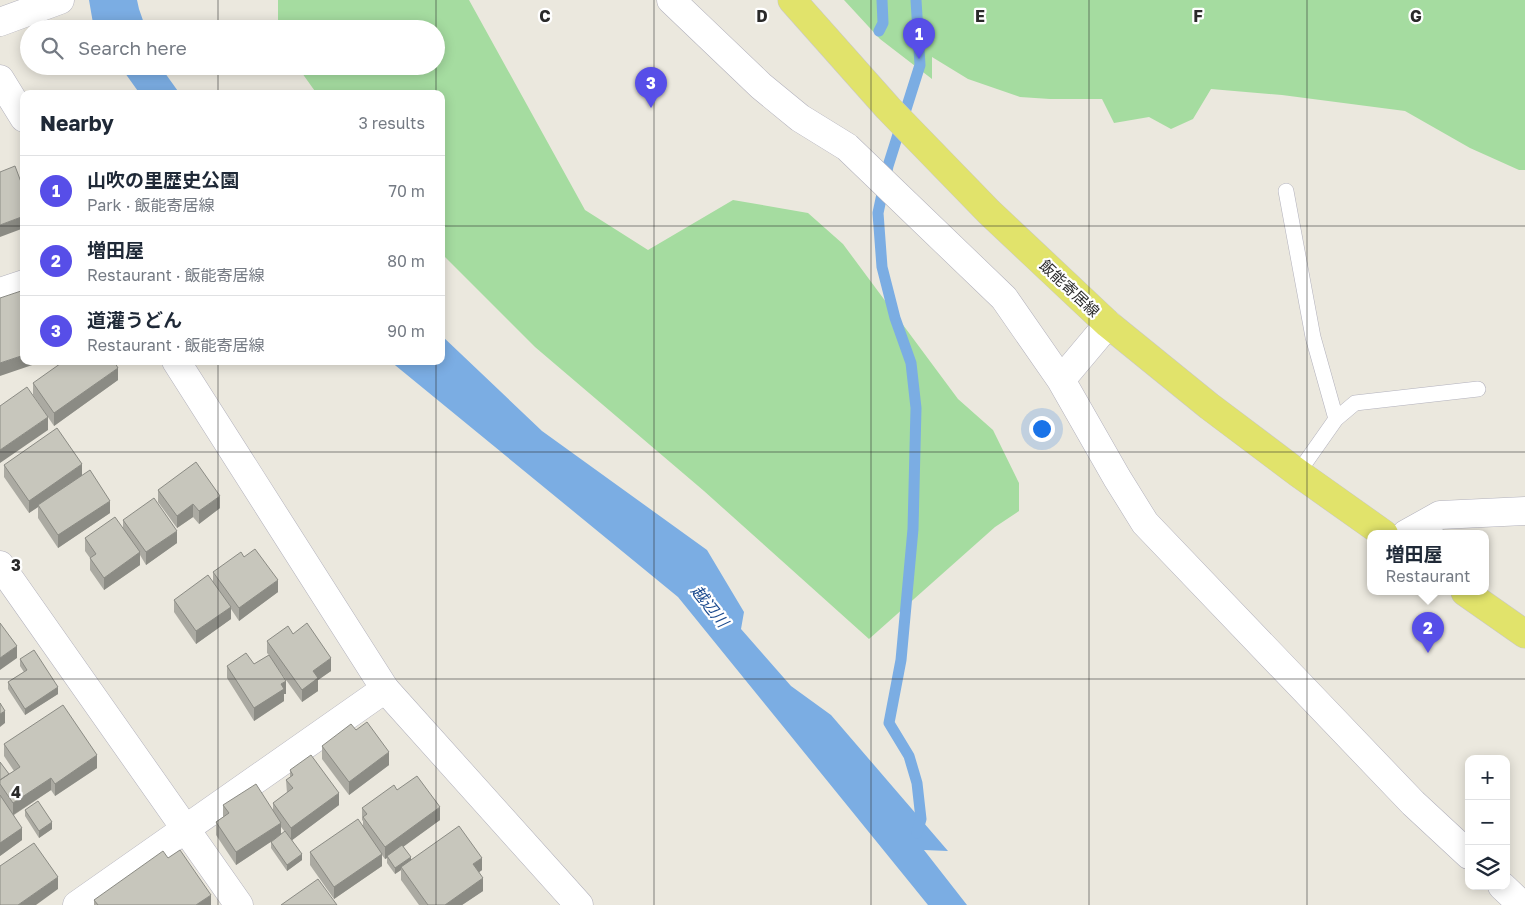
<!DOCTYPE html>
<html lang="en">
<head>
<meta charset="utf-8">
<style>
	:root { --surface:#fff; --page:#f2f2f3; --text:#1f2937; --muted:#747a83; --line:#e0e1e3; --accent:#574ee8 }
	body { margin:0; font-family:"Golos Text","Noto Sans JP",sans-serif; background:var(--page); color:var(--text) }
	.controls { position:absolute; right:15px; bottom:15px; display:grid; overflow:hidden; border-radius:10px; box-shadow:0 2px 12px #0003 }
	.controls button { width:45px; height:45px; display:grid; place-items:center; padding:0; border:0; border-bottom:1px solid var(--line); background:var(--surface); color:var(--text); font:25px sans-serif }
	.you { position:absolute; left:1041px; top:428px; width:18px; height:18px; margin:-12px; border:4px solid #fff; border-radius:50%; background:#1a73e8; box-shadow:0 0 0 8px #1a73e833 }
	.badge { display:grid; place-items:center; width:32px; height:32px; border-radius:50%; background:var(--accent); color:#fff; font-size:16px; font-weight:700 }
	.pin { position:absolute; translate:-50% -41px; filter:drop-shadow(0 1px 2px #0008) }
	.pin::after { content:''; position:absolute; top:26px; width:18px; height:15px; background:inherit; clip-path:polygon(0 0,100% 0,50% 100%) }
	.popup { position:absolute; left:1367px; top:530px; width:122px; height:65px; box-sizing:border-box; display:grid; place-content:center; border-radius:10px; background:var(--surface); filter:drop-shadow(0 1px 4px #0005); font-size:16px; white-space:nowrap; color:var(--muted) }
	.popup b { font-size:19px; color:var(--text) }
	.popup::after { content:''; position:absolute; left:50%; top:100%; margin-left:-10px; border:10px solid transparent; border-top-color:var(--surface) }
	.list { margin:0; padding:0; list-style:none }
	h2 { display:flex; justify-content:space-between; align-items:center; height:65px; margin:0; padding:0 20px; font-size:21px }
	h2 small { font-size:16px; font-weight:400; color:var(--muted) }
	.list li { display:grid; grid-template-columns:32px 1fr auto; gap:15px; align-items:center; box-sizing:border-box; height:70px; padding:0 20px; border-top:1px solid var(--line) }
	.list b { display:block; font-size:19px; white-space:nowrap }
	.list p { margin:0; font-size:16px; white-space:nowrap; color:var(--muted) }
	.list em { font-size:16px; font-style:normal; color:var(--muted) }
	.icon { flex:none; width:28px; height:28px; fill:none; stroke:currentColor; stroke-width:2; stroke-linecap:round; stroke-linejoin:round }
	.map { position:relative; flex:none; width:1525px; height:905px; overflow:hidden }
	.search { position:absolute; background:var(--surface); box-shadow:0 2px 12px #0003; left:20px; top:20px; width:425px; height:55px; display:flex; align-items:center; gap:12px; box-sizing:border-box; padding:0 18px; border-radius:28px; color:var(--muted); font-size:19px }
	.panel { position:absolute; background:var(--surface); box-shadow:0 2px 12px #0003; left:20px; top:90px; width:425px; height:275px; border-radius:10px }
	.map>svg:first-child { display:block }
</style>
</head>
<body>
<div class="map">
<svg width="1525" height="905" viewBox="0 0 1525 905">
	<rect width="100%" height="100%" fill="#ebe8de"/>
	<path fill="#a5dca0" d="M278,0H469L585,210L648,250L733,200L808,213L843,244L958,399L993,430L1019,483V511L995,527L869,639L704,491L535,347L441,253V94H317L297,66H436V29H278Z
		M844,0H1525V170H1519L1470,148L1405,111L1282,95L1211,89L1193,119L1171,129L1149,117L1114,123L1102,99H1050L1020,97L968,79L932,57V79L880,39Z"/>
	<path fill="#7bade3" d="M89,0H137L139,9L146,29H94Z
		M120,66H160L180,94H140Z
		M441,335L542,431L707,550L744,612L741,629L791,686L831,715L948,851L924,850L967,905H928L678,597L390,361H441Z"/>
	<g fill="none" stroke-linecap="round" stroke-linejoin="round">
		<path stroke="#7bade3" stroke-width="11" d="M916,0L920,65L888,166L878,213L882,267L895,318L911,363L916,408L913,529L901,660L889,723L909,756L917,783L921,819L917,833
			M879,31L883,23L882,0"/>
		<defs>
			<path id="lane" d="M1286,191L1313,337L1336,419
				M1298,473L1336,419L1355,403L1478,389"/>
			<path id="street" d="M671,0L761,86L800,118L847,147L1004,298L1061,380
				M0,22L60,0
				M0,292L24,284
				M1108,324L1061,380L1117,478L1145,523L1413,803L1469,855
				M1406,534L1440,515L1525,511
				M0,565L239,905
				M1502,886L1522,905
				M77,905L385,689"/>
			<path id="secondary" d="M0,79L24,118
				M176,361L385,689L579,905"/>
			<path id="primary" d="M792,0L888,108L989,212L1108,324L1209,406L1298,473L1384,534
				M1465,592L1525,634"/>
		</defs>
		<use href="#lane" stroke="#b2b1bc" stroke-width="16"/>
		<use href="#street" stroke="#b2b1bc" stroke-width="29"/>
		<use href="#secondary" stroke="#b2b1bc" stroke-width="29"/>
		<use href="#primary" stroke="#c8c8c8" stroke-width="29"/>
		<use href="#lane" stroke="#fff" stroke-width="15"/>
		<use href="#street" stroke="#fff" stroke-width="28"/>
		<use href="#secondary" stroke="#fff" stroke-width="28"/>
		<use href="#primary" stroke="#e1e36b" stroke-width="28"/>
	</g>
	<path fill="#abaaa2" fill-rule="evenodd" d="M118,380L54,426L33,395V383Z
		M4,465L82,476L110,513L58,548L38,518V507L29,513L4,477Z
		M158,490L220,508L199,524L193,517L177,528L158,502Z
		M123,520L177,543L146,565L140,555V565L104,590L90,570V558L85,551V538L123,529Z
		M244,557L278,592L239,621L231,609V619L196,644L174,612V600L213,582V572Z
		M293,634L331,671L318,680V691L302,702L276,666L286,694H284V701L254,721L227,678V666L254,664L269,655L267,653V641Z
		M20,659L58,694L25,715L8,689V682L24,672L20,666Z
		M356,730L389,765L349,795L322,759V746Z
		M4,744L97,768L55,796L51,790L14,815L22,840L0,856V762L9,774L14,771L4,756Z
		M290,770L339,805L292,840L302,860L287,871L271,848V842L272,841L236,865L216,835V822L223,817V805L273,810V803L287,793L286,780L290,778ZM281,827L285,832L281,834Z
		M397,790L440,820L403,846L411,860L482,870L479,872L483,891L462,905H419L401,880V870L395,874L387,863V858L385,859L382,855V866L334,899L310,865V852L363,826V821L362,820V808Z
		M25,810L52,829L39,838L25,816Z
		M168,858L211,905H94V900Z"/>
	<path fill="#8b8b84" d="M24,216V228L0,237V225Z
		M24,355V361H44L0,376V363Z
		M118,368V380L54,426V413Z
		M48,417V430L0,463V450Z
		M82,464V477L38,505V507L29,513V501Z
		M220,496V508L199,524V511Z
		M110,501V513L58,548V535Z
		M193,504V517L177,528V516Z
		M177,531V543L146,565V552Z
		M140,552V565L104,590V578Z
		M278,580V592L239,621V608Z
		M231,607V619L196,644V631Z
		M17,646V658L0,670V658Z
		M331,658V671L318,680V691L302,702V690L313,671Z
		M286,681V694H284V701L254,721V708L281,684Z
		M58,687V694L25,715V709Z
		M5,711V723L0,727V714Z
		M389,752V765L349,795V782Z
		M97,755V768L55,796V784Z
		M51,778V790L13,815V803Z
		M339,793V805L291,841V828Z
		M440,807V820L388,858L387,856V858L385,859V847Z
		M52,822V829L39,838V831Z
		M281,823V835L236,865V852Z
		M22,828V840L0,856V843Z
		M302,854V860L287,871V865Z
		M382,854V866L334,899V887Z
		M411,857V863L401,867V870L395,874V868Z
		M482,858V870L473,877V864Z
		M58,877V889L36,905H18Z
		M483,878V891L462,905H445Z
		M211,895V905H196Z"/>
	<path fill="#c7c6bc" stroke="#8b8b84" d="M15,166L24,190V216L0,225V172Z
		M24,290V355L0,363V298Z
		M64,361H114L118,368L54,413L33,383Z
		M27,387L48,417L0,450V406Z
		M57,428L82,464L29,501L4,465Z
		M196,462L220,496L199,511L193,504L177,516L158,490Z
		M90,470L110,501L58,535L38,505Z
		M154,498L177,531L146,552L123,520Z
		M115,517L140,552L104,578L90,558L96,554L85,538Z
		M255,549L278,580L239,608L213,572L241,552L244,557Z
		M208,575L231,607L196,631L174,600Z
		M0,623L17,646L0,658Z
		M307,623L331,658L313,671L318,678L302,690L267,641L288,626L293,634Z
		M34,650L58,687L25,709L8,682L27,670L20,659Z
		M246,653L254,664L269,655L286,681L281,684L284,689L254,708L227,666Z
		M0,703L5,711L0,714Z
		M63,705L97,755L55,784L51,778L13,803L0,784V780L20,767L4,744Z
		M367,722L389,752L349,782L322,746L351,724L356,730Z
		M311,755L339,793L291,828L273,803L293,788L286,780L293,775L290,770Z
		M0,762L9,774L0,780Z
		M417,776L440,807L385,847L363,817L367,814L362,808L394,785L397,790Z
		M256,784L281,823L236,852L216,822L229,813L223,805Z
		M0,795L22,828L0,843Z
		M38,801L52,822L39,831L25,810Z
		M358,819L382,854L334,887L310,852Z
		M459,826L482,858L473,864L483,878L445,905H428L401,867Z
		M285,831L302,854L287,865L271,842Z
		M34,843L58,877L18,905H0V866Z
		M402,845L411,857L395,868L387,856Z
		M180,850L211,895L196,905H98L94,900L163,851L168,858Z
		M318,879L337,905H281Z"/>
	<path fill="none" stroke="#2a2a2a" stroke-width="1" stroke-opacity="0.55" d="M218,0V29M436,0V29M654,0V905M871,0V905M1089,0V905M1307,0V905M218,66V94M436,66V94M0,226H24M441,226H1525M218,361V905M436,361V905M0,452H1525M0,679H1525"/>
	<g text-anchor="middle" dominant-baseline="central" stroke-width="4.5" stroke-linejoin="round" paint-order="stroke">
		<g font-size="15" fill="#2a2a2a" stroke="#fff">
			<text transform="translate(1070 288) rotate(43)">飯能寄居線</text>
		</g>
		<g font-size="16" font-style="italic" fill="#1b4a8e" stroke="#fff">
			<text transform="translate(710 606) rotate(51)">越辺川</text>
		</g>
	</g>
	<g font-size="16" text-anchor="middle" font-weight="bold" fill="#2a2a2a" stroke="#fff" stroke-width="4.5" stroke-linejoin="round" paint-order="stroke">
		<text x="545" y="22">C</text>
		<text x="762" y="22">D</text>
		<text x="980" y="22">E</text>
		<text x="1198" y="22">F</text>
		<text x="1416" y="22">G</text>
		<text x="16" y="571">3</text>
		<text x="16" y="798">4</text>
	</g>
</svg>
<div class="controls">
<button>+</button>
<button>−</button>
<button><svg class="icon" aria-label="layers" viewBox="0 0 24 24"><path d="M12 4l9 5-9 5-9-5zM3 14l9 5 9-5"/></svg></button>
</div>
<div class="you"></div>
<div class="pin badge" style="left:919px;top:59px">1</div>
<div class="pin badge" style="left:1428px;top:653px">2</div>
<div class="popup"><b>増田屋</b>Restaurant</div>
<div class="pin badge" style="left:651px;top:108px">3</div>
<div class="search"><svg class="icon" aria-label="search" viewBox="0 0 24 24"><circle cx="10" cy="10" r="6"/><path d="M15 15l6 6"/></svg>Search here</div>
<section class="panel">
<h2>Nearby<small>3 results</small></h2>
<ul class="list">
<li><span class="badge">1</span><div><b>山吹の里歴史公園</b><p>Park · 飯能寄居線</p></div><em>70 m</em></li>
<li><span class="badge">2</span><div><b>増田屋</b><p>Restaurant · 飯能寄居線</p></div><em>80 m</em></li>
<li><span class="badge">3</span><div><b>道灌うどん</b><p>Restaurant · 飯能寄居線</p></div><em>90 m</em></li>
</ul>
</section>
</div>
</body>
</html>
